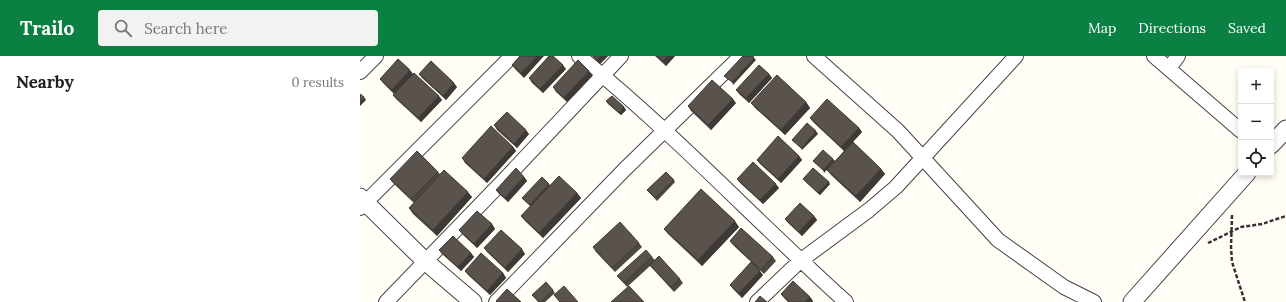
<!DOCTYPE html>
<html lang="en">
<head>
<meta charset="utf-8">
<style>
	:root { --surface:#fff; --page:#f2f2f2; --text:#222; --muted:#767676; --line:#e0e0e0; --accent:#0b8043 }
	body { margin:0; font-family:Lora,serif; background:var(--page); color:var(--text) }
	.controls { position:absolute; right:12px; top:12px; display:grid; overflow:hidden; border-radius:4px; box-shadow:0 2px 6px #0003 }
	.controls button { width:36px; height:36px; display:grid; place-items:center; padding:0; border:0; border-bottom:1px solid var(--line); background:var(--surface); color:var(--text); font:20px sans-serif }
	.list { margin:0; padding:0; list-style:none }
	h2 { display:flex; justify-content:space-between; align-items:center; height:52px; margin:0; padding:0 16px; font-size:17px }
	h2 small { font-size:13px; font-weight:400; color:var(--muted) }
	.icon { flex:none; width:22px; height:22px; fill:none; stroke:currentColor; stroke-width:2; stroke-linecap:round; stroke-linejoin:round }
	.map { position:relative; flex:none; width:926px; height:246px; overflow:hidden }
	header { display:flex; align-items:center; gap:24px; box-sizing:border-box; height:56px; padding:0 20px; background:var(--accent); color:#fff }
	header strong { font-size:19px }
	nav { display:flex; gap:22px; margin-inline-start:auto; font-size:14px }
	.search { width:280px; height:36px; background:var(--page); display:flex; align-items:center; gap:10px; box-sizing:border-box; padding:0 14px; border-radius:4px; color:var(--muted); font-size:15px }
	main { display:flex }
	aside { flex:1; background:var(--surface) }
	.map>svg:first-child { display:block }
</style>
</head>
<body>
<header>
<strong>Trailo</strong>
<div class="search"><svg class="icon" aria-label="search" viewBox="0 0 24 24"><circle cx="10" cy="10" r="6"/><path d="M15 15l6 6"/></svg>Search here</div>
<nav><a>Map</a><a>Directions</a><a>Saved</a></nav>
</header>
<main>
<aside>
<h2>Nearby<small>0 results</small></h2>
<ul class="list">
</ul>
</aside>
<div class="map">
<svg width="926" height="246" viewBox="0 0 926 246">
	<rect width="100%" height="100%" fill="#fffdf5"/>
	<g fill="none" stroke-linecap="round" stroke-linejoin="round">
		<defs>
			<path id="minor" d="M219,0C313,76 396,165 486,246
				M454,0L538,75L638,184L704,231L734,246
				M794,0L881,75
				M809,12L818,0
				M0,16L16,0
				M0,152L152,0
				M26,246L145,123L261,0
				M136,246L264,114L381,0
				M397,246L440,205L509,154L536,131L656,0"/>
			<path id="tertiary" d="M911,89L926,73
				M0,141L65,205L113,246
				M772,246L887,117"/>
		</defs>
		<use href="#minor" stroke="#444" stroke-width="16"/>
		<use href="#tertiary" stroke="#444" stroke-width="19"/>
		<path stroke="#333" stroke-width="2.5" stroke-dasharray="4 2" stroke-linecap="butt" d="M872,159L871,191L872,206L885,246
			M848,187L881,171L902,168L926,160"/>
		<use href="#minor" stroke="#fff" stroke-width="14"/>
		<use href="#tertiary" stroke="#fff" stroke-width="17"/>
	</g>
	<path fill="#4d4742" d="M160,0L164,22L155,13L152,9Z
		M232,0H248L240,8Z
		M295,0H315L306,10Z
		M206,13L183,37L172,27L169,22Z
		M53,18L82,44L61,66L36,43L33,39L34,38L23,27L20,23Z
		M59,18L97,31L86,44L62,22Z
		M409,18L412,22L389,47L379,38L376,34Z
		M233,19L207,46L196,36L193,31Z
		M246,45L264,51L266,54L261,59L248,48Z
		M446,46L450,52L425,79L395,52L391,47Z
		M376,47L351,74L331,55L328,50Z
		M450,62L499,72L502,76L493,86L521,113L525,118L500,146L471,119L467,114L484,95L453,66Z
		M134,69L169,78L157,92L137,74Z
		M153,91L156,95L127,127L105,107L102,102Z
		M439,100L442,104L421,127L400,108L397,104Z
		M78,116L80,118L112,141L77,180L53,158L49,152L54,147L33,127L30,123Z
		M164,121L167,125L148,146L139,138L136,134Z
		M377,123L419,132L403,148L380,127Z
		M443,123L470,128L460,139L445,125Z
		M314,124L315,126L297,145L287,134Z
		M190,129L217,137L221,142L183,182L165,165L161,160L170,150L162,142Z
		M454,160L457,164L442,180L428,167L425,163Z
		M132,168L135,173L117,192L102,178L99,174Z
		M379,171L342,210L308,178L304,173Z
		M370,185L413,201L416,205L404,218L373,189Z
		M279,187L282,191L255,216L236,196L233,191Z
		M124,192L165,198L148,216L127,196Z
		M79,194L111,197L114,201L101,215L82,198Z
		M292,201L295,204L320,223L323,227L314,236L293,213L290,210L267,231L261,224L257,220Z
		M105,215L143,217L146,222L130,239L108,219Z
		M403,219L382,242L373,233L370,229Z
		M193,234L195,237L185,246H178L172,239Z
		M421,238L450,241L453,245L452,246H428L424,242Z"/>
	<path fill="#3f3936" d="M177,0H184L164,22L161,17Z
		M241,0H248L240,8L237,4Z
		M308,0H315L306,10L303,5Z
		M394,2L396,4L373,29L372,26Z
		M203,9L206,13L183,37L180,33Z
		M50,14L53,18L35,38L32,34Z
		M229,15L233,19L207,46L204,42Z
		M409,18L412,22L389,47L386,42Z
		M94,27L97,31L86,44L83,40Z
		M79,40L82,44L61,66L58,62Z
		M4,41L6,44L0,50V46Z
		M373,43L376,47L351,74L348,69Z
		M446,46L450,52L425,79L421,74Z
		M264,51L266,54L261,59L259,57Z
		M499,72L502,76L484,95L481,91Z
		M166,74L169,78L157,92L154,88Z
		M456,75L458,78L442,94L441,92Z
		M153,91L156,95L127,127L124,123Z
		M439,100L442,104L421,127L418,123Z
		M473,103L475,105L464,117L463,114Z
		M521,113L525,118L500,146L496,140Z
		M164,121L167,125L148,146L145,142Z
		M469,126L470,128L460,139L458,137Z
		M189,128L191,130L172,151L170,149Z
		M416,128L419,132L403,148L400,144Z
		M108,136L112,141L77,180L73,174Z
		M217,137L221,142L183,182L179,177Z
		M454,160L457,164L442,180L439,176Z
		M375,165L379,171L342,210L338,204Z
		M132,168L135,173L117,192L114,188Z
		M162,193L165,198L148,216L145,212Z
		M111,197L114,201L101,215L98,211Z
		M400,215L403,219L382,242L379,237Z
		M143,217L146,222L130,239L127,235Z
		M450,241L453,245L452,246H445Z"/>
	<path fill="#5a524d" stroke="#3f3936" d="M160,0H177L161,17L152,9Z
		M189,0H193L203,9L180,33L169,22Z
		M233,0H241L237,4Z
		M297,0H308L303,5Z
		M383,0H393L394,2L372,26L364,20Z
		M38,3L50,14L32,34L20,23Z
		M218,4L229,15L204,42L193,31Z
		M71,5L94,27L83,40L59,18Z
		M399,9L409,18L386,42L376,34Z
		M54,17L79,40L58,62L33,39Z
		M417,19L446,46L421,74L391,47Z
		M352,24L373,43L348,69L328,50Z
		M0,38L4,41L0,46Z
		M252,40L264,51L259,57L246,45Z
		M467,43L499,72L481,91L450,62Z
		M147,56L166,74L154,88L134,69Z
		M447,67L456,75L441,92L432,84Z
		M131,70L153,91L124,123L102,102Z
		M418,80L439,100L418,123L397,104Z
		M493,86L521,113L496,140L467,114Z
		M463,94L473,103L463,114L453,105Z
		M57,95L78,116L51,143L30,123Z
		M393,106L416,128L400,144L377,123Z
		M156,112L164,121L145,142L136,134Z
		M453,112L469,126L458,137L443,123Z
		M84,114L108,136L73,174L49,152Z
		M306,116L314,124L295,142L287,134Z
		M199,120L217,137L179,177L161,160Z
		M182,121L189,128L170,149L162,142Z
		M341,133L375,165L338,204L304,173Z
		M440,147L454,160L439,176L425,163Z
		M117,155L132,168L114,188L99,174Z
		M260,166L279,187L252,212L233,191Z
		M381,172L413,201L401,214L370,185Z
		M141,174L162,193L145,212L124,192Z
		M93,180L111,197L98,211L79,194Z
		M286,194L292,201L264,227L257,220Z
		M121,197L143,217L127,235L105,215Z
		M299,200L320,223L311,231L290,209Z
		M391,206L400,215L379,237L370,229Z
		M433,225L450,241L445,246H430L421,238Z
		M186,226L193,234L181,246H179L172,239Z
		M204,230L218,246H200L194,239Z
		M269,230L284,246H251Z
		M147,233L161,246H137L136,245Z
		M400,240L407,246H395Z"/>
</svg>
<div class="controls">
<button>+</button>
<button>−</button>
<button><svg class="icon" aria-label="locate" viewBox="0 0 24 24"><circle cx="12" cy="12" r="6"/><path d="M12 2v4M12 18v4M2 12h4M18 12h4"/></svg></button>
</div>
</div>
</main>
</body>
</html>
